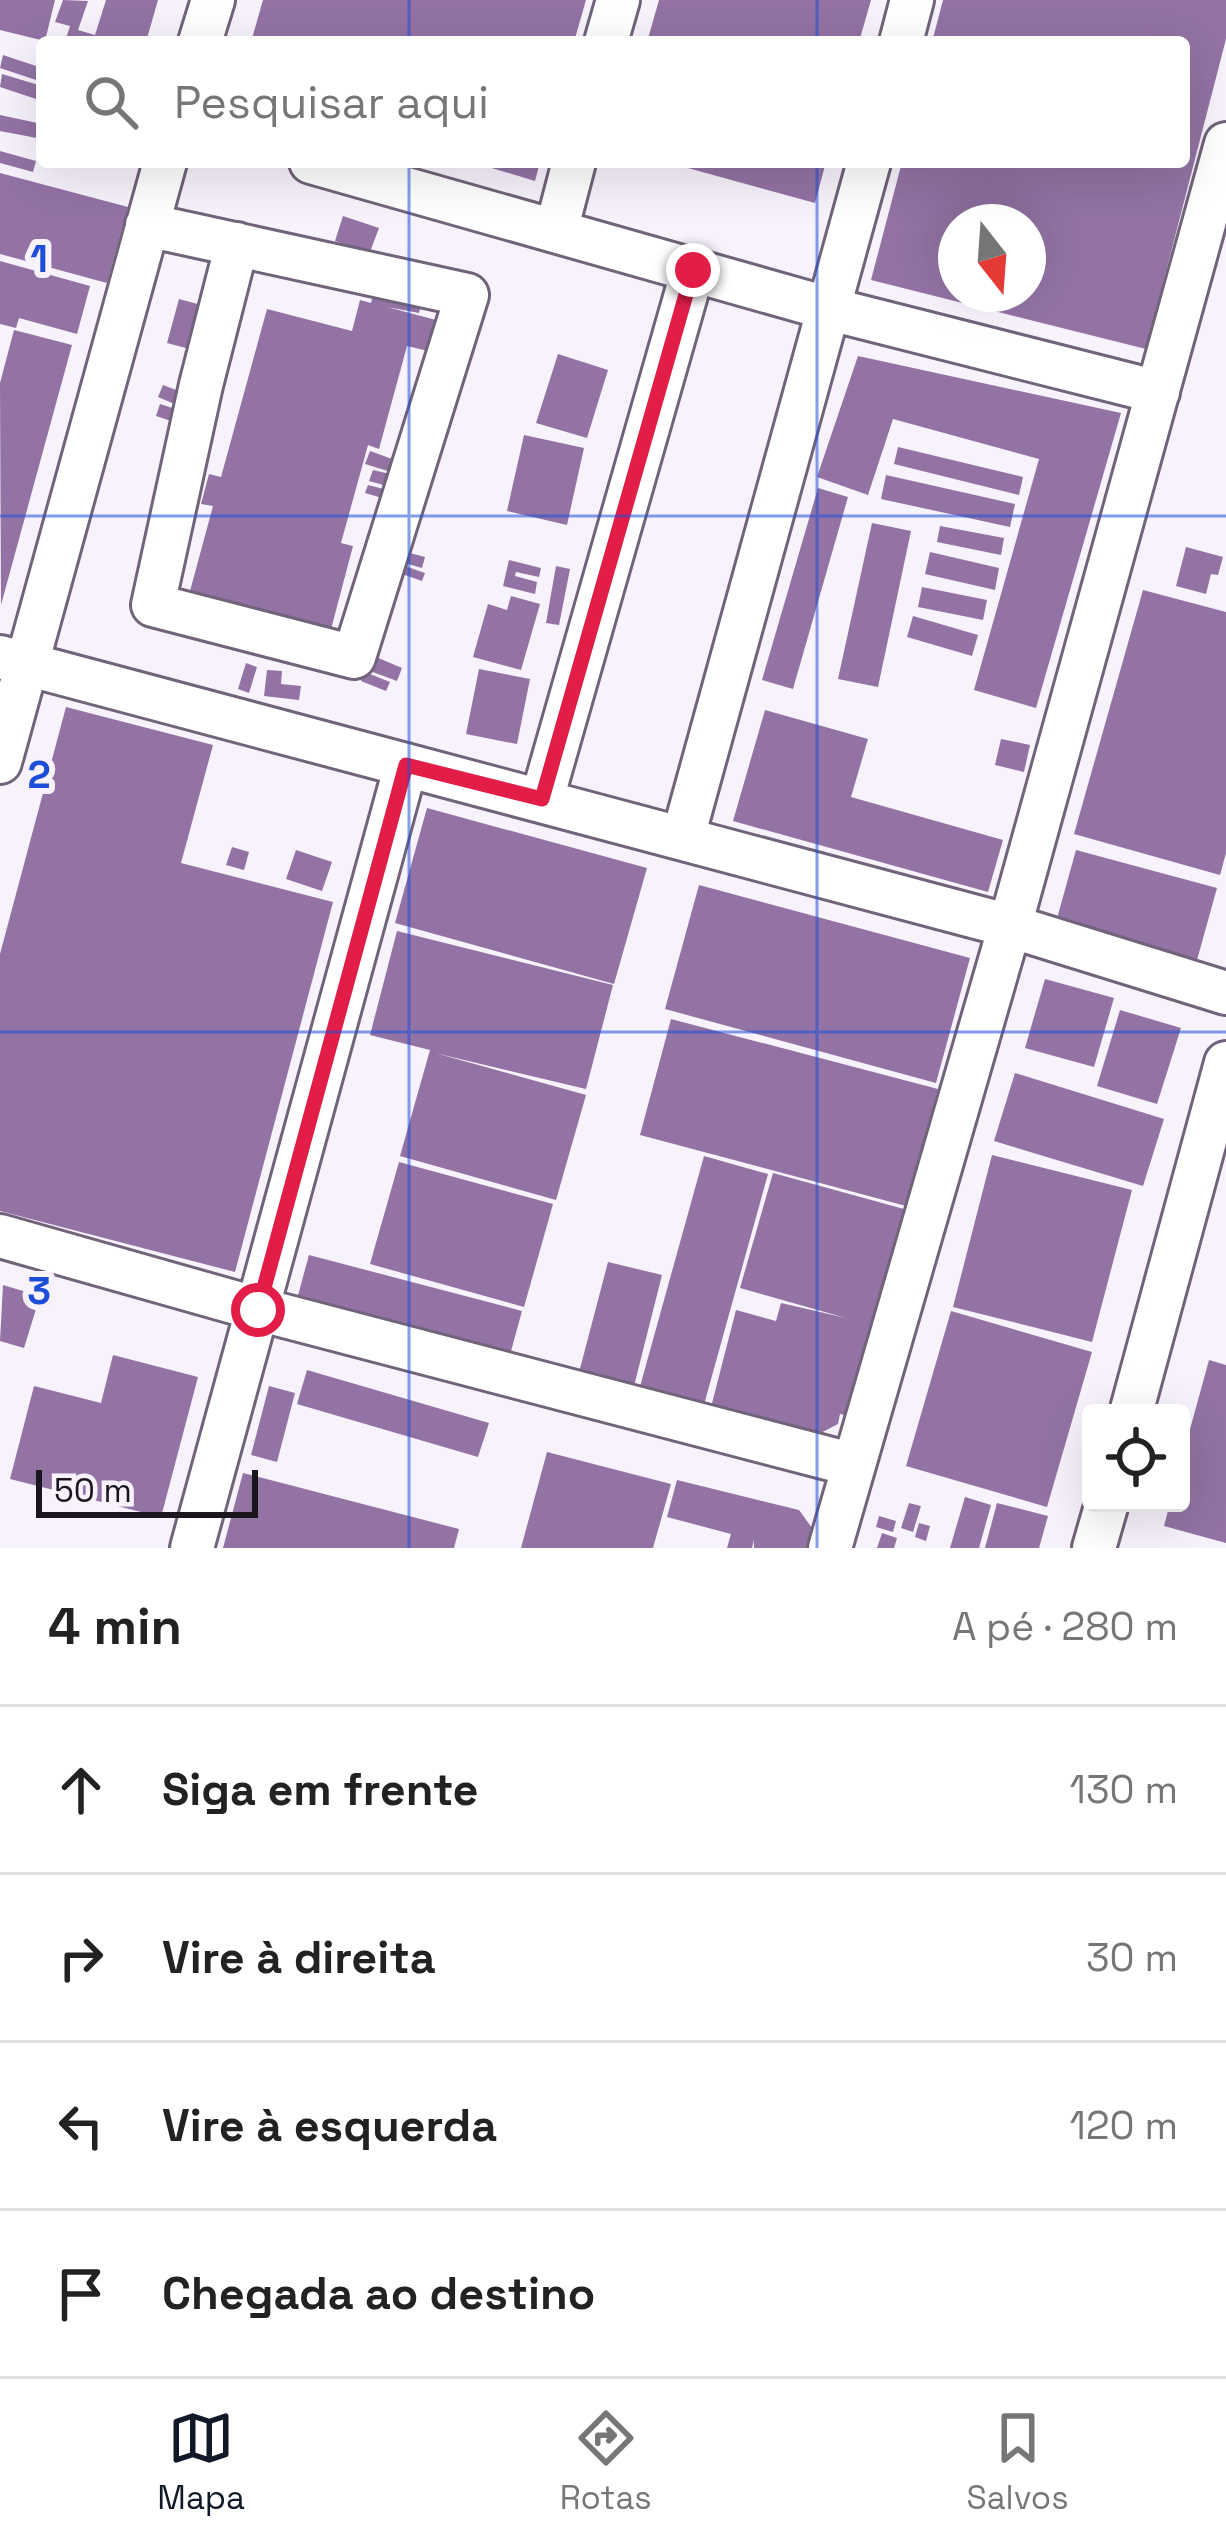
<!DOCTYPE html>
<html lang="pt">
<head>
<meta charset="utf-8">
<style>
	:root { --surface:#fff; --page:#f2f2f2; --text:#222; --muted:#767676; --line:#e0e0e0; --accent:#111827 }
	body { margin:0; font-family:"Space Grotesk",sans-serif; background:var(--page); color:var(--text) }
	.controls { position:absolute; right:36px; bottom:36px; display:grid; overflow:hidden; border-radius:12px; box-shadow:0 12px 48px #0002 }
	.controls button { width:108px; height:108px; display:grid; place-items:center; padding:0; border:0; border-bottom:3px solid var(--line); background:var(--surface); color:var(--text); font:60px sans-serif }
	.compass { position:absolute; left:938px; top:204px; width:108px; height:108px; border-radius:50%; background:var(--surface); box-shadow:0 12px 48px #0002; rotate:163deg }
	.scale { position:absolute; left:36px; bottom:30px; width:222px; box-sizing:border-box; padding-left:12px; border:6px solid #1b151e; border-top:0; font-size:33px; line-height:42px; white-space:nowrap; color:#1b151e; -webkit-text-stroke:9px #f8f2fc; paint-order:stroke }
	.stop { position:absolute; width:36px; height:36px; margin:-27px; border:9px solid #e11d48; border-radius:50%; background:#fff }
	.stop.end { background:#e11d48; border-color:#fff; box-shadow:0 3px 12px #0008 }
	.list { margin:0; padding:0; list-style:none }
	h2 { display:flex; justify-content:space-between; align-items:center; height:156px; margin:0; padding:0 48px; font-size:51px }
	h2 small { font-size:39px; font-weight:400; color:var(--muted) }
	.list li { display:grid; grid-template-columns:78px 1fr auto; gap:36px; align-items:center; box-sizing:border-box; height:168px; padding:0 48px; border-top:3px solid var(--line) }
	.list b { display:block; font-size:45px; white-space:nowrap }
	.list em { font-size:39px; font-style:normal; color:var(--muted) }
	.icon { flex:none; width:66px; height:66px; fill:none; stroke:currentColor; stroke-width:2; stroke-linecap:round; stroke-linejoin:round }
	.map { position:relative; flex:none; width:1226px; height:1548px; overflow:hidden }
	.search { position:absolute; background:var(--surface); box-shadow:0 12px 48px #0002; left:36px; right:36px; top:36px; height:132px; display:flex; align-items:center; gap:30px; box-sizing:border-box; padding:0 42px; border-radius:12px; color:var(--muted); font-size:45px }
	.sheet { height:828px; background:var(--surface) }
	nav { display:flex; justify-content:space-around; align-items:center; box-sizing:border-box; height:168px; border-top:3px solid var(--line); background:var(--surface); font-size:33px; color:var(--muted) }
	nav a { display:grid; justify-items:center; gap:6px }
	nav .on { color:var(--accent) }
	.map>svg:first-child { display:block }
</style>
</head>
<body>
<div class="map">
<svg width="1226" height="1548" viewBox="0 0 1226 1548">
	<rect width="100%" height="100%" fill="#f8f2fc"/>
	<path fill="#9273a4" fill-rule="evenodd" d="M0,0H55L45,41L0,30Z
		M63,0L88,1L78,30L95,35L106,0H158L146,42H65L70,26L55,22Z
		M263,0H586L574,42H251Z
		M659,0H871L859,42H647Z
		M943,0H1226V39L1146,349L871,280L902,162H1184V42H932ZM956,222H1028V294H956Z
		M3,55L42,68V82L0,68Z
		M2,74L42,86V101L0,87Z
		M0,115L42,124V139L0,131Z
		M0,151L36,161L33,172L0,163Z
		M472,162H540L535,181Z
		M666,162H826L815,203Z
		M0,173L128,207L107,283L0,254Z
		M343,216L379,228L370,252L335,241Z
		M0,261L90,286L77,334L19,318L16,328L0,324Z
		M375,287L423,298L419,313L387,307L436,320L428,351L407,346L379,449L368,445L341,543L353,546L330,633L189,595L213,506L201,504L209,474L221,477L267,309L352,331L360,300L371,303Z
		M179,299L209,307L197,351L167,343Z
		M14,330L72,345L1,605L0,383Z
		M558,354L608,370L587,438L536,423Z
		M858,356L1121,413L1036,708L974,690L1039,459L893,419L868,495L817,477Z
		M163,385L189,395L184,408L158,397Z
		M160,404L188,413L183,425L156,416Z
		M524,435L584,448L567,525L507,511Z
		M898,447L1023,477L1019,495L894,464Z
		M370,451L395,460L391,472L365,464Z
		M373,470L390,474L387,486L369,481Z
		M886,475L1015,504L1010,527L881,499Z
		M368,485L384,489L382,498L365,493Z
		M818,488L848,497L793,689L762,680Z
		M872,523L911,531L878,687L838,679Z
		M940,526L1004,538L1001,555L937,542Z
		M401,539L413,542L410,553L425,557L422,568L394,560Z
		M1186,547L1223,557L1218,575L1211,574L1206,594L1176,586Z
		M930,552L999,568L995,590L925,574Z
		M509,560L541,568L539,577L516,572L515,576L537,582L535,594L503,586Z
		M399,564L425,573L422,581L396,572Z
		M556,566L570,569L559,625L546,623Z
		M922,587L987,600L983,620L918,607Z
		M1143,590L1226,612V853L1220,875L1074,834Z
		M511,596L540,604L521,670L473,657L488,604L507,610Z
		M913,616L978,635L972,656L907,637Z
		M376,657L402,668L397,681L370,671Z
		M246,663L257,667L249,693L238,689Z
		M479,669L530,679L517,744L466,734Z
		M267,670L282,671L281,684L301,686L299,700L264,696Z
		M365,672L390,682L386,691L361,681Z
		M66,707L213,745L181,863L333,902L235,1272L0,1211V954Z
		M765,710L868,739L851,797L1003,840L988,892L733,821Z
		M1001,739L1030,745L1024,772L995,765Z
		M427,808L647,868L614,984L395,923Z
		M232,847L249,852L244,870L226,865Z
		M296,850L332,862L322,891L286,879Z
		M1076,850L1217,888L1197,960L1056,922Z
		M699,885L970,958L936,1083L665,1009Z
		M397,931L613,985L586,1089L435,1053L586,1095L556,1200L400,1156L430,1050L370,1035Z
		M1045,979L1114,998L1094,1067L1025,1048Z
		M1120,1010L1181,1028L1157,1104L1097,1086Z
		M671,1019L938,1089L906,1206L640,1135Z
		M1015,1073L1164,1119L1143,1186L994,1141Z
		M992,1155L1132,1190L1092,1342L953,1307Z
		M704,1156L768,1174L700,1419L636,1401Z
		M399,1162L553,1204L524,1307L370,1264Z
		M773,1173L904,1209L848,1416L840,1414L838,1424L807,1440L709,1415L736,1310L776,1321L781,1303L846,1318L740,1288Z
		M309,1255L522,1311L507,1366L294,1310Z
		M608,1262L662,1275L631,1398L576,1384Z
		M3,1285L40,1296L24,1348L0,1341Z
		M951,1311L1092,1352L1047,1507L906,1466Z
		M113,1355L198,1377L161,1517L10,1479L34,1386L101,1403Z
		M1209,1360L1226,1365V1543L1164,1526L1170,1503H1181V1462Z
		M307,1370L489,1423L478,1457L297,1404Z
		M269,1386L295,1393L277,1462L251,1455Z
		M547,1452L671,1484L653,1548H521Z
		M243,1473L459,1529L454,1548H223Z
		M677,1480L799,1510L812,1528L807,1548H754V1540L752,1548H727L731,1534L667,1517Z
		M965,1497L991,1505L979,1548H950Z
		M909,1503L921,1506L913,1532L901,1528Z
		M997,1503L1048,1516L1039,1548H985Z
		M879,1516L896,1521L893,1532L876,1527Z
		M919,1523L930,1526L926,1541L915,1537Z
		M882,1533L897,1538L894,1548H877Z"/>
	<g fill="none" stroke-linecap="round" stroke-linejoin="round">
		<defs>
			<path id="minor" d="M200,42L213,0
				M606,42L618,0
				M901,42L912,0
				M311,162L830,309L1158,392
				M147,225L467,295L354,657L153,605L201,385L237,244
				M556,231L574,162
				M0,657L1010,926L1226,993
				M0,762L165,162
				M542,799L693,270
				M683,837L869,162
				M0,1236L258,1309L854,1465
				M1131,1413L1226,1063
				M192,1548L406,765
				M830,1548L1010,926L1226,144
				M1094,1548L1107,1503"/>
		</defs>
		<use href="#minor" stroke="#716379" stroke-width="48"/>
		<use href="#minor" stroke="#fff" stroke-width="42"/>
	</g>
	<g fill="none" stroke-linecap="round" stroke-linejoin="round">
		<path stroke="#e11d48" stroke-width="15" d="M258,1310L406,765L542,799L693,270"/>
	</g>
	<path fill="none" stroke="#1d4ed8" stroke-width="3" stroke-opacity="0.55" d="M409,0V42M817,0V42M409,162V1548M817,162V1548M0,516H1226M0,1032H1226"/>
	<g font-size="39" text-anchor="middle" font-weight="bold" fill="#1d4ed8" stroke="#f8f2fc" stroke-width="12" stroke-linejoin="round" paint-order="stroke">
		<text x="39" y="272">1</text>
		<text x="39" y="788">2</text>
		<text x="39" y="1304">3</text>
	</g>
</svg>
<div class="controls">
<button><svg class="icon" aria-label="locate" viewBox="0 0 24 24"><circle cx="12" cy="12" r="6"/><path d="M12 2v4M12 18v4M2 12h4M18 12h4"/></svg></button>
</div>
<svg class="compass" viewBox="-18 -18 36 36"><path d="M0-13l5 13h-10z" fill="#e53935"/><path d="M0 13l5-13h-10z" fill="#767676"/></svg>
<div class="scale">50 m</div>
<div class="stop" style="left:258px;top:1310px"></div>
<div class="stop end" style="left:693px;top:270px"></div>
<div class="search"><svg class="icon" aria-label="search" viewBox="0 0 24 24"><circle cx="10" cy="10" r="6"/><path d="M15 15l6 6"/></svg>Pesquisar aqui</div>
</div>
<section class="sheet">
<h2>4 min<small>A pé · 280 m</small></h2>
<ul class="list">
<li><svg class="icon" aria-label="ahead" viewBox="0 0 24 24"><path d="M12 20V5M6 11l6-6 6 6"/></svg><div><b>Siga em frente</b></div><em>130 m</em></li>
<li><svg class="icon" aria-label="right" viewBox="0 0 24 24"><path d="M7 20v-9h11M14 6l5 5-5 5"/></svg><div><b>Vire à direita</b></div><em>30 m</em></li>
<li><svg class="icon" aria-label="left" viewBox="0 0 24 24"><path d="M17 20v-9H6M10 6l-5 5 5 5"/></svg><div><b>Vire à esquerda</b></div><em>120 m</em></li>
<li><svg class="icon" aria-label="arrive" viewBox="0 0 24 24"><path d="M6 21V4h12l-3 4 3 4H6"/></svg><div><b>Chegada ao destino</b></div></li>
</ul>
</section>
<nav>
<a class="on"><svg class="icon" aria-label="map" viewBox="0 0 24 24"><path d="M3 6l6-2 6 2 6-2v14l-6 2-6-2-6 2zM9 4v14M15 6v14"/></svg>Mapa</a>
<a><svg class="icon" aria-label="directions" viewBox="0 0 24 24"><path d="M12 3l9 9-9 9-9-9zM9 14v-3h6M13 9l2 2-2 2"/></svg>Rotas</a>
<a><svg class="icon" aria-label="saved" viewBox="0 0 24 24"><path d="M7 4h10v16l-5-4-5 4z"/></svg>Salvos</a>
</nav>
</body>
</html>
